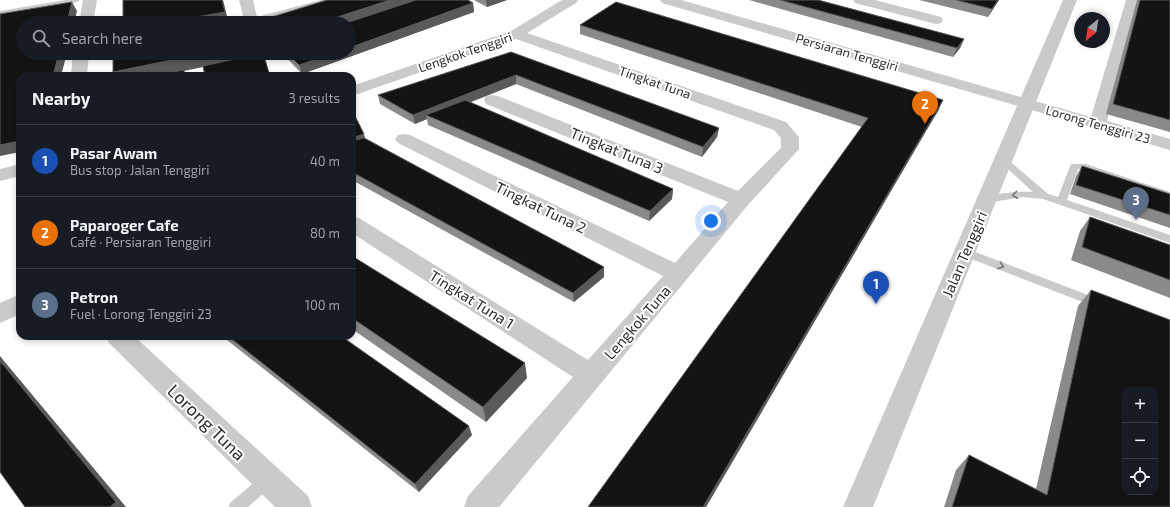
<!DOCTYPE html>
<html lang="en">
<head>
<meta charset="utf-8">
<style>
	:root { --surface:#171b24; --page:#20242c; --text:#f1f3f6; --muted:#9ea1a6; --line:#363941; --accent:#d24167 }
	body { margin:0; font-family:"Exo 2",sans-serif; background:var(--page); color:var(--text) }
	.controls { position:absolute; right:12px; bottom:12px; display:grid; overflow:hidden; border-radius:8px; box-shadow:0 2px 6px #0003 }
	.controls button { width:36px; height:36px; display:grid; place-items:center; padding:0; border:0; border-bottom:1px solid var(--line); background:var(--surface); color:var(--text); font:20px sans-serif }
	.compass { position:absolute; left:1074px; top:12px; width:36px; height:36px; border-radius:50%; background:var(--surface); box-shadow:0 2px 6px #0003; rotate:210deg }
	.you { position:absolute; left:711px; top:221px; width:14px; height:14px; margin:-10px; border:3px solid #fff; border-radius:50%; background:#1a73e8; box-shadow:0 0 0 6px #1a73e833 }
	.badge { display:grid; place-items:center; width:26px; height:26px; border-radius:50%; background:var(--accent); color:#fff; font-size:13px; font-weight:700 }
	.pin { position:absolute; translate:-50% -33px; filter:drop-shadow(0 1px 2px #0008) }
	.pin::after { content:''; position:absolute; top:21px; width:14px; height:12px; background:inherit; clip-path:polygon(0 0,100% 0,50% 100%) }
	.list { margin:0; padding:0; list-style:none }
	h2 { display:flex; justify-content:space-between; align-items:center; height:52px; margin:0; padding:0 16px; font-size:17px }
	h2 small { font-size:13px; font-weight:400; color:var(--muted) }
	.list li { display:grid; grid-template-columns:26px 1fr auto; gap:12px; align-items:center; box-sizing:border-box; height:72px; padding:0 16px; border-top:1px solid var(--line) }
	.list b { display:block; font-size:15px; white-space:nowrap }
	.list p { margin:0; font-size:13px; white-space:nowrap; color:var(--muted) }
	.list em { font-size:13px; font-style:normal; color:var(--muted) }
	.icon { flex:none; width:22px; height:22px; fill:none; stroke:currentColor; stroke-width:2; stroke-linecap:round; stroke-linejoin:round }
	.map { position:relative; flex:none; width:1170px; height:507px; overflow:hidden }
	.search { position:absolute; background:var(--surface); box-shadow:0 2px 6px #0003; left:16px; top:16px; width:340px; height:44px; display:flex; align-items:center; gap:10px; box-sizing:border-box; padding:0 14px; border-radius:22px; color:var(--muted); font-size:15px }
	.panel { position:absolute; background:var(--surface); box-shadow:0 2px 6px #0003; left:16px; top:72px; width:340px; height:268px; border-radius:12px }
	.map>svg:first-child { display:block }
</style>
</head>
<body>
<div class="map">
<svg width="1170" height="507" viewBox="0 0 1170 507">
	<rect width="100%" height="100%" fill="#fff"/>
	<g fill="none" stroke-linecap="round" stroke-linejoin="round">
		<path fill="#cacaca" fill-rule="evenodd" d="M65,0H80L77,2L0,15V11Z
			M1003,157L1006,158L1048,194L1058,197L1071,164H1086L1170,192V198L1082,169H1078L1067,200L1170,235V243L1043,199L1022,197L987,203L983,202L982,200C988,193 1023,191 1033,192L1000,162L998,160L1000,158Z
			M965,248L1101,300L1103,303L1101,306L1097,308L1093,306L961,255L960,252L961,249Z
			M268,473L273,475L275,480L273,485L248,507H228L231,502L263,475Z"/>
		<path fill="#cacaca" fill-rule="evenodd" d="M83,0H97L93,23H79Z
			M239,0H253L257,17L321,0H344L342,3L264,23H241L244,20Z
			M562,0H578L576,3L527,33L786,122L799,137V149L748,205L499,507H464L468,496L573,377L352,233V216L359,218L588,360L663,276L398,143L395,139L398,135L404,134L410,135L675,263L728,202L486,104L484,100L486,96L492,95L498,96L738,191L781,148V138L774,130L516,39L352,96V86L511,31Z
			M660,0H681L1091,117L1126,0H1140L1107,121L1170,139V150L662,3Z
			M853,0H875L941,17L943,20L941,23L936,24L855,3Z
			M73,53H89L87,76H71Z
			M20,164V176L0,181V169Z
			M20,294V314L0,323V303Z
			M106,336H134L308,496L312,507H275L109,343Z"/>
		<path fill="#cacaca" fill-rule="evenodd" d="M1063,0H1077L873,507H843Z"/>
	</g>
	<path fill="#8a8a8a" d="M474,0H507L487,7Z
		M749,0H818L964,39L960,48L953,57Z
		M919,0H999L988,17Z
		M1137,0H1170V132L1106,114Z
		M473,3L474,12L302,74L282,53H349Z
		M580,25L939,109L706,507H588L862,127L580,34Z
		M511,52L719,128L717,137L702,157L516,84L470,102L673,189L672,199L649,221L428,125L427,119L415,124L380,104L378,95Z
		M352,110L365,138L604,267V277L574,302L352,180Z
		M1082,166L1170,194V228L1070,194L1076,176Z
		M1090,217L1170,245V298L1071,260L1080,231Z
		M352,256L527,378L486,422L352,329Z
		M1091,290L1170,507H944L956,470L969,455L1036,489L1078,306Z
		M222,336H341L472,435L419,492Z"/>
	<path fill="#5a5a5a" d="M222,0H223L228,20L211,23H162Z
		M390,0H427L349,23H319Z
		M486,0H507L487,7Z
		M998,0H999L988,17L992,9Z
		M72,2L77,11L74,23H67Z
		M473,3L474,12L302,74L299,65L334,53H349V48Z
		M964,39L960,48L953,57L957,48Z
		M59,53H67L61,76H53Z
		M206,53H249L250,57L184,71L187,76H115L113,72Z
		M516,75V84L431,118L426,115L427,119L415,124L413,115Z
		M943,100L939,109L706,507H703Z
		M719,128L717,137L702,157L703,147Z
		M364,134L367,144L352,148V138Z
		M20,141V152L0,156V145Z
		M673,189L672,199L649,221L650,211Z
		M604,267V277L574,302L573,293Z
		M0,356L4,361L126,507H110L0,361Z
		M525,363L527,378L486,422L483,407Z
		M469,426L472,435L419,492L415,484Z"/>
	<path fill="#141414" stroke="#5a5a5a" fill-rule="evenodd" d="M123,0H222L225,12L162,23H123Z
		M327,0H390L319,23H252Z
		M416,0H468L473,3L349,48V23H346Z
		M780,0H818L964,39L957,48Z
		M956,0H998L992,9Z
		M1140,0H1170V120L1113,104Z
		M72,2L67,23H23V53H59L53,76H20V141L0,145V14Z
		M616,2L943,100L703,507H588L868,118L580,25Z
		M511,52L719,128L703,147L516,75L413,115L378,95Z
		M113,53H206L113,72Z
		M263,53L270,76H205L203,66Z
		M287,53H334L299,65Z
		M184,70V76H152Z
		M465,100L673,189L650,211L426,115Z
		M352,110L364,134L352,138Z
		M364,138L604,267L573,293L352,172V141Z
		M1082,166L1170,194V215L1076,185Z
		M1090,217L1170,245V280L1082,247Z
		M352,256L525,363L483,407L352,318Z
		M1091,290L1170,320V507H952L969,455L1047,495ZM1125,390H1155V492H1125Z
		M228,336H341L469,426L415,484Z
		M0,361L116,502L110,507H25L0,472Z"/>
	<defs><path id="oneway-chevron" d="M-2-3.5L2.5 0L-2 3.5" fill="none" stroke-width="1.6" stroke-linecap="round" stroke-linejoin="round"/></defs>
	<g stroke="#747474">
		<use href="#oneway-chevron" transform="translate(1015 195) rotate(174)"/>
		<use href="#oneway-chevron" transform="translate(1001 266) rotate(21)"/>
	</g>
	<g text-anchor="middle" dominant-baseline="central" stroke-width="4" stroke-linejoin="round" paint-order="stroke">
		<g font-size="13" fill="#2d2d2d" stroke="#fff">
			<text transform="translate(465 52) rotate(-19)">Lengkok Tenggiri</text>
			<text transform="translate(847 52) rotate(16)">Persiaran Tenggiri</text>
			<text transform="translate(655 82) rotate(19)">Tingkat Tuna</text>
			<text transform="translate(1098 124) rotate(16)">Lorong Tenggiri 23</text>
		</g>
		<g font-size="15" fill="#2d2d2d" stroke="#fff">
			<text transform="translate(617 150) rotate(22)">Tingkat Tuna 3</text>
			<text transform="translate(541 207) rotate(26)">Tingkat Tuna 2</text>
			<text transform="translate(964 254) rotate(-67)">Jalan Tenggiri</text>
			<text transform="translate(472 299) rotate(32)">Tingkat Tuna 1</text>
			<text transform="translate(637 322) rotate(-49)">Lengkok Tuna</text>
		</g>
		<g font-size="18" fill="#2d2d2d" stroke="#fff">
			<text transform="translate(207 422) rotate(44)">Lorong Tuna</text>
		</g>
	</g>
</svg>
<div class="controls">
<button>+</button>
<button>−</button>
<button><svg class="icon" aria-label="locate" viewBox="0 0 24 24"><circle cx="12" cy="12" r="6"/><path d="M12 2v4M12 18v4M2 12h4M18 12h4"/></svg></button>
</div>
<svg class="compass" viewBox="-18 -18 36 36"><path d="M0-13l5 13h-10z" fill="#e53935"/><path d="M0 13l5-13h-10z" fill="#9ea1a6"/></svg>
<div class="you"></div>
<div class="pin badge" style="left:876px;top:304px;background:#1a4fb4">1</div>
<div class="pin badge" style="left:925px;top:124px;background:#e8710a">2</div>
<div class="pin badge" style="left:1136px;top:220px;background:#5c6f8a">3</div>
<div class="search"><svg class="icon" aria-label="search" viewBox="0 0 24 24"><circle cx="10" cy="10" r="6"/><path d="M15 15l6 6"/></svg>Search here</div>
<section class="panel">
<h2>Nearby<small>3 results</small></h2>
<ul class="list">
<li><span class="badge" style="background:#1a4fb4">1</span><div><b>Pasar Awam</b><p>Bus stop · Jalan Tenggiri</p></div><em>40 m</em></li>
<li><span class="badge" style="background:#e8710a">2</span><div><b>Paparoger Cafe</b><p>Café · Persiaran Tenggiri</p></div><em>80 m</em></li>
<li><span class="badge" style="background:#5c6f8a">3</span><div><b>Petron</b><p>Fuel · Lorong Tenggiri 23</p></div><em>100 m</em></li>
</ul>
</section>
</div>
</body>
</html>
